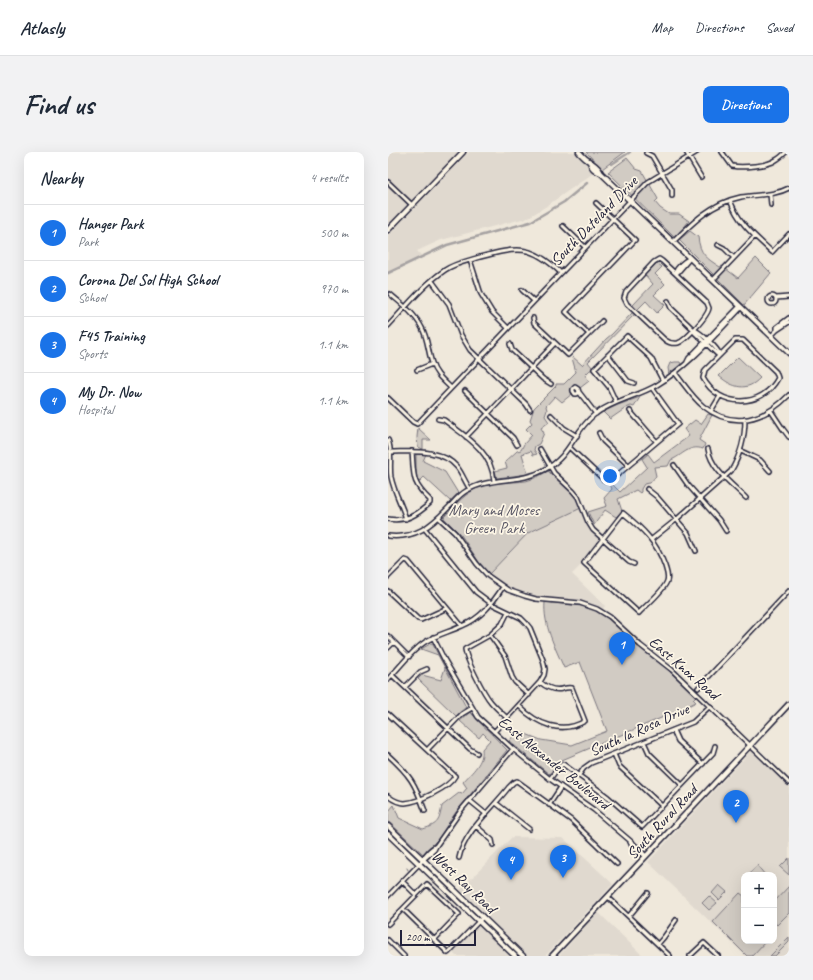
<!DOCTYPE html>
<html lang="en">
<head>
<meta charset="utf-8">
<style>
	:root { --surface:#fff; --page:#f2f2f3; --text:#1f2937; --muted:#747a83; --line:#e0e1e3; --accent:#1a73e8 }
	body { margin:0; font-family:Caveat,sans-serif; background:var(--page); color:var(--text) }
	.controls { position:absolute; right:12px; bottom:12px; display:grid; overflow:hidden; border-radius:8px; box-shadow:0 4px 16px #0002 }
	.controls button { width:36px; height:36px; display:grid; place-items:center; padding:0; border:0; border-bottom:1px solid var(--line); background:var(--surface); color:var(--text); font:20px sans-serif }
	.scale { position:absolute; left:12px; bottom:10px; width:76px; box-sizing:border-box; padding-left:4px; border:2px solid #22223b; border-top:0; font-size:11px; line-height:14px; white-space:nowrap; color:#22223b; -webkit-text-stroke:3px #fcf5e5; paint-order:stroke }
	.you { position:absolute; left:222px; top:324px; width:14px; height:14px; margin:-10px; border:3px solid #fff; border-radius:50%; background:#1a73e8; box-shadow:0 0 0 6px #1a73e833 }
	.badge { display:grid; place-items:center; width:26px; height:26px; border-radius:50%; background:var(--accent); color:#fff; font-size:13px; font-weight:700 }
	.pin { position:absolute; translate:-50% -33px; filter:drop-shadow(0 1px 2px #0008) }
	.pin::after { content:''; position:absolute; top:21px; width:14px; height:12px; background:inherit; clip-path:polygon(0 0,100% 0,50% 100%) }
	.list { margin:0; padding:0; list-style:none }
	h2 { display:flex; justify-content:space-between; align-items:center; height:52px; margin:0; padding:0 16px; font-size:17px }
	h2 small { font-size:13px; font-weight:400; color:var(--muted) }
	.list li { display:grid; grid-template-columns:26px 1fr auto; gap:12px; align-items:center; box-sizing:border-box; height:56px; padding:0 16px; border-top:1px solid var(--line) }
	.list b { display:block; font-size:15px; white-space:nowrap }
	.list p { margin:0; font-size:13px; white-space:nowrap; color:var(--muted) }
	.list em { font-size:13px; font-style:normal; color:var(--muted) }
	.map { position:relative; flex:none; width:401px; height:804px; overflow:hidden; border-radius:8px }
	header { display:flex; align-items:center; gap:24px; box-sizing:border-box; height:56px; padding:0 20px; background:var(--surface); border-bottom:1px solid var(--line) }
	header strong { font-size:19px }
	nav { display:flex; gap:22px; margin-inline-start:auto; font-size:14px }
	.intro { display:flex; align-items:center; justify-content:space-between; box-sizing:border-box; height:96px; padding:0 24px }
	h1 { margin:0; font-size:28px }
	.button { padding:10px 18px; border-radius:8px; background:var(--accent); color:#fff; font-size:14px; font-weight:700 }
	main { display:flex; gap:24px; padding:0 24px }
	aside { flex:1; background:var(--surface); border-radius:8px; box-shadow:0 4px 16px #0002 }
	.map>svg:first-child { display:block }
</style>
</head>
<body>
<header>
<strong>Atlasly</strong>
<nav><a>Map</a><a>Directions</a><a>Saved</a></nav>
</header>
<div class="intro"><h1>Find us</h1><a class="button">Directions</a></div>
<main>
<aside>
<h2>Nearby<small>4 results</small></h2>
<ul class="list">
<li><span class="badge">1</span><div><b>Hanger Park</b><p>Park</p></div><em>500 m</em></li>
<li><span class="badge">2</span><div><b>Corona Del Sol High School</b><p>School</p></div><em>970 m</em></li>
<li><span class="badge">3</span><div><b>F45 Training</b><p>Sports</p></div><em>1.1 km</em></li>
<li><span class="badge">4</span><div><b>My Dr. Now</b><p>Hospital</p></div><em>1.1 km</em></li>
</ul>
</aside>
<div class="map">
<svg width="401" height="804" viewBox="0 0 401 804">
	<rect width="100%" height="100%" fill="#efe8db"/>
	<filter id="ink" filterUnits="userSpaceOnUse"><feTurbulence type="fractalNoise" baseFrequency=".025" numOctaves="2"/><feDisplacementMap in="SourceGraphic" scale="8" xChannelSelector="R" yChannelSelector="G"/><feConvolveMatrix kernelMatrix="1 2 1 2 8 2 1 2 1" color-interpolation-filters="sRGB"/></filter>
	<g filter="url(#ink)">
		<path fill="#e0d9cf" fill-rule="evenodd" d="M0,0H70L0,74Z
			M81,0H186L207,20L157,55L136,68L134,67L53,88L29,99L35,105L0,123V84Z
			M193,356L199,372L212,388L199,404L196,406L194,412L184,422L217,454L215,457L202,452L189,448L140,443L117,433L101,422L140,381Z
			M364,598L401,633V804H358L260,710ZM356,723H386V789H356Z
			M124,685L175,686L225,732L157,804H140L78,744L71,739Z
			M210,760L255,804H171Z
			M92,774L93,775L123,804H68L64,800L89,775Z"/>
		<path fill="#d1cbc3" stroke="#7a767f" d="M198,0H237L214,17Z
			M239,6L248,17L254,19L270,47L267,50L272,56L281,62H291L301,69L287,86L220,20Z
			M302,79L310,85C312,102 318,106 332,115L334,114L350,126L368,106L383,121L356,153L291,88Z
			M269,111L274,115L267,122L277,132L266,143L277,153L269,161L258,149L249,158L245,153L265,132L257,123Z
			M245,160L247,162L200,210L204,215L205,218H202L197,223L201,229L192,236L189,234H185L182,238L184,242L174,250L167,244L158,254L159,258L157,264L161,270L153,276L156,281L151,292L147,294L146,298L149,302L145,303L143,299L134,302L140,322L109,326L107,319L119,316L117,310L129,299L133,298L136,292L144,283L138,277L144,271L142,268L146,256L168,234V232H176L188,220L184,206L185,205L194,213L218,187L224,182Z
			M350,205L372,226C359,240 345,236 331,224Z
			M287,210H292L293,212L281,222L280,216L282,211Z
			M252,245L246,255L243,254L238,256L222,267L215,260L230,253Z
			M320,262L324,263L311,288L317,292L315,297C301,292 294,304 283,308L280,314L266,315L268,324L262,331L256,332L253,337V340L252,341L248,338L230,347L234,359L228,365L217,358L206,373L200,360L219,354L216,346L224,337L222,332H224L232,340L259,315L254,307L260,302L266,310L301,284L296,277L307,268L313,272Z
			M30,276L43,288H35V297L30,295L29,285Z
			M28,302H38L35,309L57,320L70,341L62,349L36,325L30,331L28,320Z
			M160,319L186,343L193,356L140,381L101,422L91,410L73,383L56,366V365C67,353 78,340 94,334C108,329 123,331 138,329C146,327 153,323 160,319Z
			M157,450L194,454L203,456L215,463L225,470L253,497L279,517L308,544L305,547L308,550L292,558L174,608L161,622L121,589L130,579L153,588L184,593L219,579L192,510L176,516C167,495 155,473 157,450Z
			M44,491L78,555L68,564L30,527L34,523L53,528L57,516L50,503L33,497Z
			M82,560L119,598L68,660L50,687L35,702L0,669V660L6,653L11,666L35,677C51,672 51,669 54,654L71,641L74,642L79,636L75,630C84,620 96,610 94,597L102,588L95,581L91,586L72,569Z
			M401,706V723L392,715Z
			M369,713L377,723H360Z
			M331,733L339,740L331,748L324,741Z
			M401,734V761L389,773L386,770V750Z
			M352,741L356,744V789H378L364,804H359L325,770Z
			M321,744L329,751L321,758L314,751Z
			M401,785V790L387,804H382Z"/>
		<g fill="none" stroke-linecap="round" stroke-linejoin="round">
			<path stroke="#716f79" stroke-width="1" d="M19,716L20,718"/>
			<path stroke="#a6a2a2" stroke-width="2.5" d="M224,12L242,0
				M0,121L59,93L142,70L176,50L199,31"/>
			<defs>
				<path id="minor" d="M298,0L313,25
					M334,0L344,14C354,16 380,14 388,8C392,6 395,3 398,0
					M258,1L264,4L284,38V44
					M0,30L24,53
					M382,42L383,53
					M342,48C351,72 366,83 384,100L401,82
					M175,74L197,95
					M285,90C305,70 324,51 353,45C370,42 386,44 401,36
					M330,93L336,96L346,106
					M271,107L274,109L319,151L321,156C320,164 297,189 290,191C285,192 281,191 277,188L239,152L236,146L238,140L266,110Z
					M82,108L93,142L104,160L120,176
					M287,121C289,115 296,109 302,106
					M287,121L290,120L302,106
					M325,128L367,84
					M44,129L61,152L73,183L82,198L138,252L142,258
					M134,138L146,149
					M2,142C14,152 27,162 34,176C40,187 40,200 44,211C47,222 55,228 63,236
					M380 148a4 4 0 1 1 8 0a4 4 0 1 1-8 0Z
					M388,146L401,145
					M280,149L283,156L305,177L307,181L329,202L332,203
					M145,166L146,171L180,203L214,169
					M0,174C18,155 35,133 57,118C67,111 80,109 92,105C130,95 143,92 173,121
					M305,177C312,180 330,196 332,203
					M389,178L401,170
					M201,182L178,160L247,88L208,51
					M383,184L389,178V175L401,166
					M347,188H355L388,220L390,226C374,257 331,256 315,226L317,218Z
					M122,192L124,198L155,227L163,232
					M220,203L240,229L246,231
					M299,210L301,206L352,154
					M29,218L44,212
					M287,221C296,232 304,245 315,254C345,278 377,268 401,243
					M77,239L125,286L129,293
					M191,240L189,242H187L185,239V237L187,235L190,237L191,240L208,262
					M0,246L25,270L29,272L260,30L309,0
					M228,250L221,235L206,217L239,184L263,206L275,229
					M242,259L268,289
					M323,259L332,244
					M383,259L395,277L401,285
					M163,263L176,276L189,284
					M50,267L56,268C77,284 104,299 106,329
					M211,281L215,289L240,313
					M78,285L167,191
					M0,288C5,300 1,313 3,325C6,340 14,353 18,367
					M182,296L215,327L221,330L290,272L264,236
					M152,297L166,321L185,339L190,345L200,370L205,378L241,410L246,412
					M320,297C323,317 344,332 358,346
					M353,299L372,308L382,319
					M2,300C24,300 53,296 69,315C74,321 77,330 82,337
					M286,313L300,333L331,368L338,379
					M259,337L269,345L300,381L308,399
					M235,361C255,377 268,389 277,414C278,418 281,424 279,429C276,439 258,453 251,461L196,411Z
					M51,366L67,381L89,412L100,424L120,438L137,444L148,447L192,451L209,457L222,465L252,493L284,518L401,631
					M0,367C18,370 29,363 42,351V348C23,330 26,324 24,299
					M37,377L88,440L104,452L133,466L138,471L142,476L155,508L157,517L156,523L152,530L106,580
					M0,384C27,387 43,374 60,356C66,350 71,343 78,339C102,324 131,332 156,318C183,304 185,280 206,263C225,248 249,245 269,233C302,213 327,183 353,156
					M264,387L289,367L343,319C353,302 357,287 357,267
					M0,425L17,408L20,409L74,474
					M0,439L30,467L33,468L59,456
					M102,483L117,504L124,525L127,530L141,543
					M0,484L21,505
					M45,485L56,507L90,565L125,597L162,627L206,658L246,692L258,704
					M0,496L6,490
					M4,523L82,597L89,601
					M0,527C12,515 23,499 37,490C48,483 61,480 74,474C93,466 104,452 115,435
					M17,535L32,520L39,517
					M310,536L401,439
					M131,554C149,572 173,583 197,569L184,536C179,535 179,536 174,537C166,539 158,535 152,530
					M0,562L67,624C61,636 30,650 17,651C11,651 5,648 0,644
					M119,566C114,561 108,556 103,550C96,542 78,507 77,497L102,483L114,472L120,460
					M285,578L290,589L315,612
					M256,590L261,601L294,633
					M39,598L74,562L84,556
					M226,602L231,614L274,654
					M0,603C22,623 27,631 37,659
					M191,623L196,616L203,611L305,570L322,554
					M162,627L170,616L175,612L220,645L254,675L325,601L327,594
					M81,648L98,662
					M108,651L141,677
					M161,653L173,635
					M88,674L104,688L105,693
					M242,690L244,694L256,703
					M71,706C76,680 105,656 121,635L126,630L129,629L183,668L229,712
					M35,707C38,702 42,697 48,694
					M14,729L28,743
					M0,744L35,708L46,698L48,694L74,657L125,597
					M220,745L282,804
					M15,757L60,801L95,765
					M241,764L260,741
					M0,772L39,732L71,762L46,788
					M0,788L16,804
					M270,792L276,785L288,768
					M302,804L316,791L330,804"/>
				<path id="major" d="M191,0C194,3 197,7 201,9C206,13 210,14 213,21
					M202,10C203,15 207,19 213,21L401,201
					M0,78L75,0
					M0,674L135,804
					M0,682L127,804
					M164,804L401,552"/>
			</defs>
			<use href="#minor" stroke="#22223b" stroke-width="6"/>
			<use href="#major" stroke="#22223b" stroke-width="7"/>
			<use href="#minor" stroke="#fcf5e5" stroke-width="3"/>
			<use href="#major" stroke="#fcf5e5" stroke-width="4"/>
		</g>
	</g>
	<g text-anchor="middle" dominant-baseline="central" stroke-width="3.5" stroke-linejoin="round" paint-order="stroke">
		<g font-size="16" fill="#22223b" stroke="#fcf5e5">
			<text transform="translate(206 69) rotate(-46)">South Dateland Drive</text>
			<text transform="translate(296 516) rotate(41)">East Knox Road</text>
			<text transform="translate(251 578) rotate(-24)">South la Rosa Drive</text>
			<text transform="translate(166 611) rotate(39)">East Alexander Boulevard</text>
			<text transform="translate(274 670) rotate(-47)">South Rural Road</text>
			<text transform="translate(76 730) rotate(44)">West Ray Road</text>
		</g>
		<g font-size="16" fill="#575564" stroke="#fcf5e5">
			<text x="106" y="358">Mary and Moses<tspan x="106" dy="18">Green Park</tspan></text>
		</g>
	</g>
</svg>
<div class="controls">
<button>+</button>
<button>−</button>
</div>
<div class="scale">200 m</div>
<div class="you"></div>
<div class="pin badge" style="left:234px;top:513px">1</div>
<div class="pin badge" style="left:348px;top:671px">2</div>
<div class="pin badge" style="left:175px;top:726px">3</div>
<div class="pin badge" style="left:123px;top:728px">4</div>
</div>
</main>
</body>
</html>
